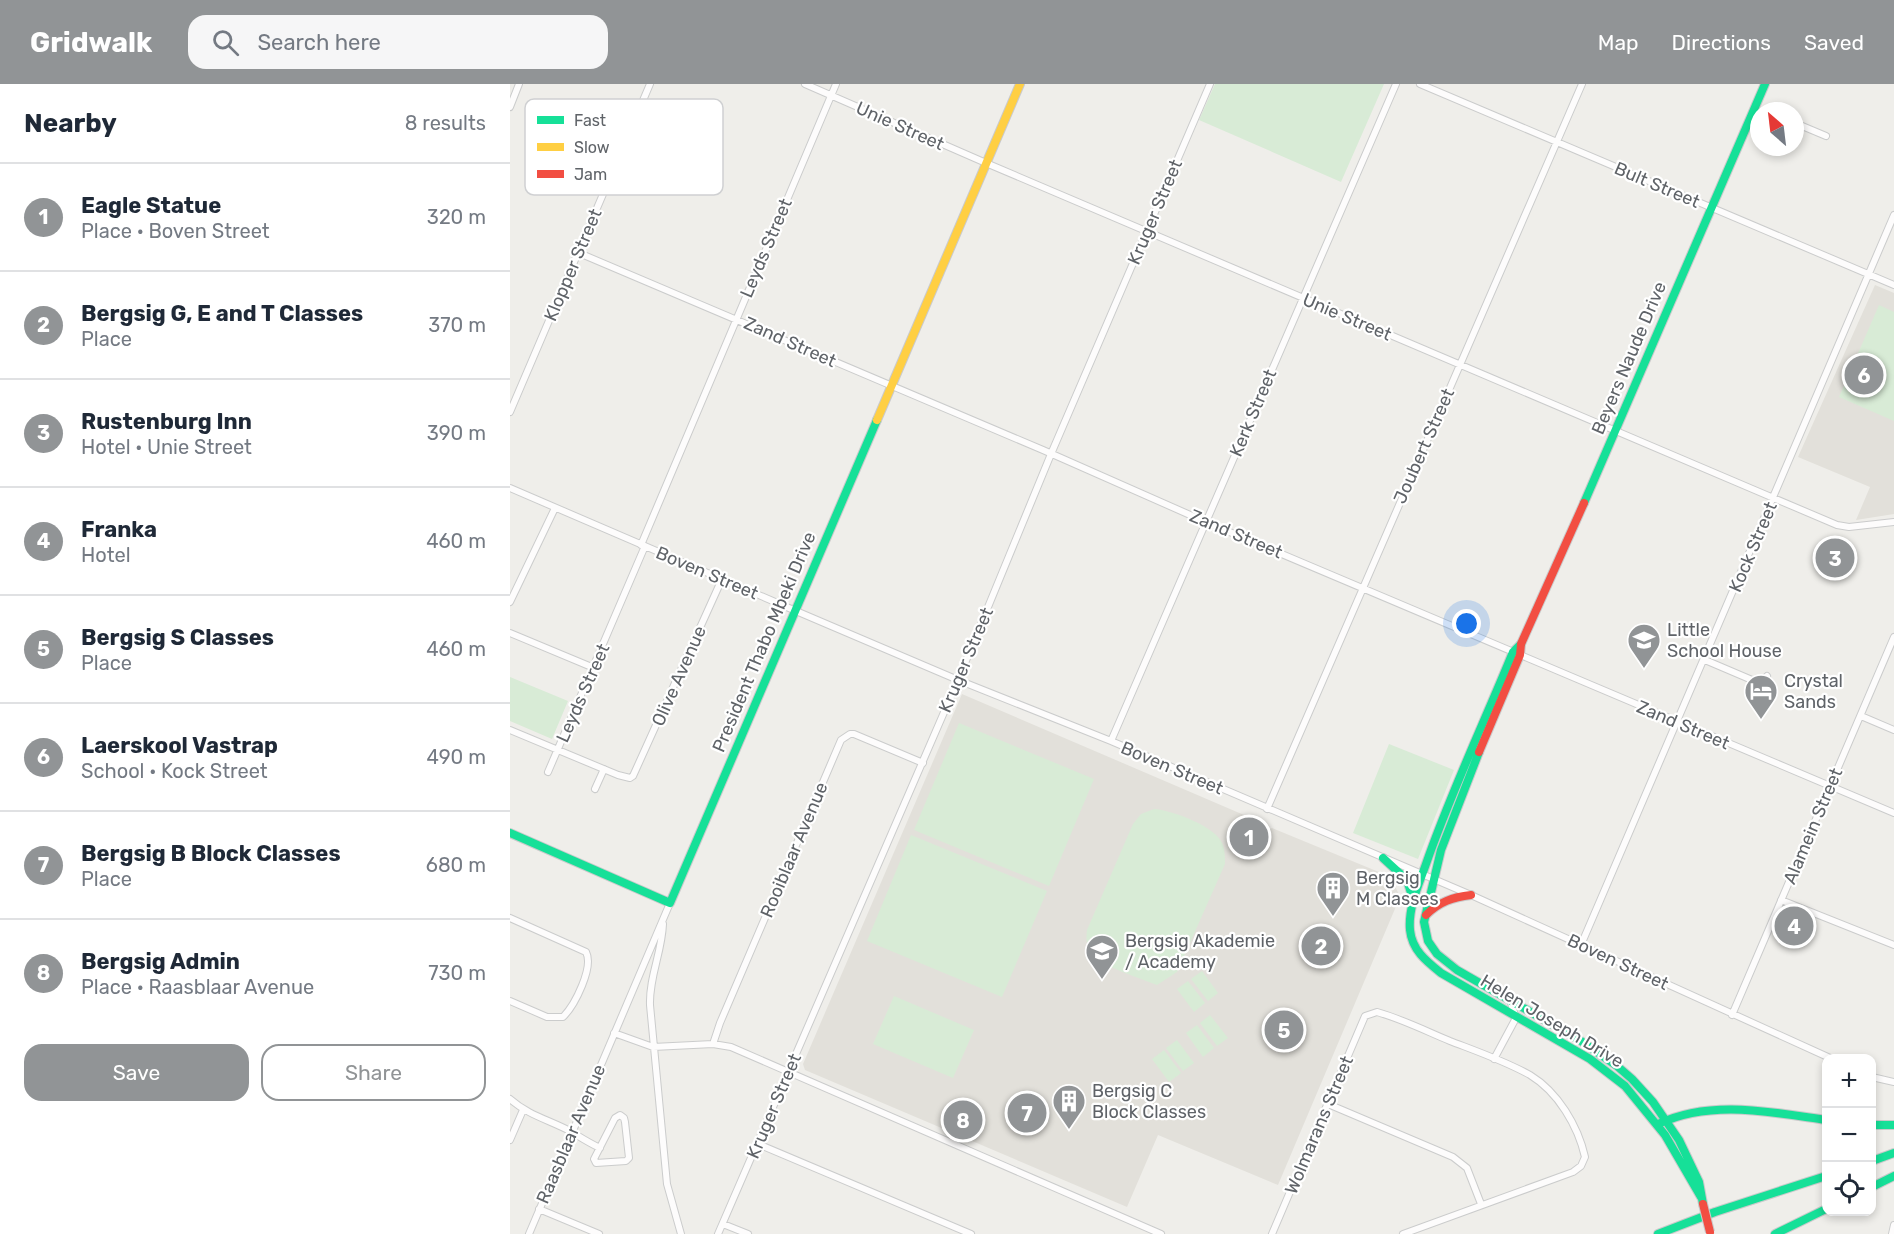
<!DOCTYPE html>
<html lang="en">
<head>
<meta charset="utf-8">
<style>
	:root { --surface:#fff; --page:#f6f6f7; --text:#1f2937; --muted:#747a83; --line:#e0e1e3; --accent:#919496 }
	body { margin:0; font-family:Rubik,sans-serif; background:var(--page); color:var(--text) }
	.controls { position:absolute; right:18px; bottom:18px; display:grid; overflow:hidden; border-radius:12px; box-shadow:0 3px 9px #0003 }
	.controls button { width:54px; height:54px; display:grid; place-items:center; padding:0; border:0; border-bottom:2px solid var(--line); background:var(--surface); color:var(--text); font:30px sans-serif }
	.compass { position:absolute; left:1240px; top:18px; width:54px; height:54px; border-radius:50%; background:var(--surface); box-shadow:0 3px 9px #0003; rotate:332deg }
	.you { position:absolute; left:957px; top:540px; width:21px; height:21px; margin:-15px; border:4px solid #fff; border-radius:50%; background:#1a73e8; box-shadow:0 0 0 9px #1a73e833 }
	.badge { display:grid; place-items:center; width:39px; height:39px; border-radius:50%; background:var(--accent); color:#fff; font-size:20px; font-weight:700 }
	.pin { position:absolute; translate:-50% -50%; border:3px solid #fff; box-shadow:0 2px 6px #0006 }
	.list { margin:0; padding:0; list-style:none }
	h2 { display:flex; justify-content:space-between; align-items:center; height:78px; margin:0; padding:0 24px; font-size:26px }
	h2 small { font-size:20px; font-weight:400; color:var(--muted) }
	.list li { display:grid; grid-template-columns:39px 1fr auto; gap:18px; align-items:center; box-sizing:border-box; height:108px; padding:0 24px; border-top:2px solid var(--line) }
	.list b { display:block; font-size:22px; white-space:nowrap }
	.list p { margin:0; font-size:20px; white-space:nowrap; color:var(--muted) }
	.list em { font-size:20px; font-style:normal; color:var(--muted) }
	.actions { display:flex; gap:12px; padding:18px 24px }
	.actions a { flex:1; padding:14px 0; border:2px solid var(--accent); border-radius:18px; text-align:center; font-size:21px; color:var(--accent) }
	.actions .main { background:var(--accent); color:#fff }
	.icon { flex:none; width:33px; height:33px; fill:none; stroke:currentColor; stroke-width:2; stroke-linecap:round; stroke-linejoin:round }
	.map { position:relative; flex:none; width:1384px; height:1150px; overflow:hidden }
	header { display:flex; align-items:center; gap:36px; box-sizing:border-box; height:84px; padding:0 30px; background:var(--accent); color:#fff }
	header strong { font-size:28px }
	nav { display:flex; gap:33px; margin-inline-start:auto; font-size:21px }
	.search { width:420px; height:54px; background:var(--page); display:flex; align-items:center; gap:15px; box-sizing:border-box; padding:0 21px; border-radius:18px; color:var(--muted); font-size:22px }
	main { display:flex }
	aside { flex:1; background:var(--surface) }
	.map>svg:first-child { display:block }
</style>
</head>
<body>
<header>
<strong>Gridwalk</strong>
<div class="search"><svg class="icon" aria-label="search" viewBox="0 0 24 24"><circle cx="10" cy="10" r="6"/><path d="M15 15l6 6"/></svg>Search here</div>
<nav><a>Map</a><a>Directions</a><a>Saved</a></nav>
</header>
<main>
<aside>
<h2>Nearby<small>8 results</small></h2>
<ul class="list">
<li><span class="badge">1</span><div><b>Eagle Statue</b><p>Place · Boven Street</p></div><em>320 m</em></li>
<li><span class="badge">2</span><div><b>Bergsig G, E and T Classes</b><p>Place</p></div><em>370 m</em></li>
<li><span class="badge">3</span><div><b>Rustenburg Inn</b><p>Hotel · Unie Street</p></div><em>390 m</em></li>
<li><span class="badge">4</span><div><b>Franka</b><p>Hotel</p></div><em>460 m</em></li>
<li><span class="badge">5</span><div><b>Bergsig S Classes</b><p>Place</p></div><em>460 m</em></li>
<li><span class="badge">6</span><div><b>Laerskool Vastrap</b><p>School · Kock Street</p></div><em>490 m</em></li>
<li><span class="badge">7</span><div><b>Bergsig B Block Classes</b><p>Place</p></div><em>680 m</em></li>
<li><span class="badge">8</span><div><b>Bergsig Admin</b><p>Place · Raasblaar Avenue</p></div><em>730 m</em></li>
</ul>
<div class="actions"><a class="main">Save</a><a>Share</a></div>
</aside>
<div class="map">
<svg width="1384" height="1150" viewBox="0 0 1384 1150">
	<rect width="100%" height="100%" fill="#efeeea"/>
	<path fill="#e2e0da" d="M1365,201L1384,209V430L1346,436L1360,403L1288,373Z
		M452,610L741,734L743,742L756,747L762,744L881,793L890,813L768,1101L648,1051L617,1123L295,986L293,980Z"/>
	<path fill="#d8ebd6" d="M705,0H874L831,98L689,36Z
		M1369,221L1384,228V337L1329,313Z
		M0,593L58,617L42,655L0,637Z
		M449,639L584,695L539,802L404,746Z
		M879,660L944,686L908,775L843,749Z
		M644,725C661,726 702,741 711,757C715,764 715,772 715,780L667,888L647,901C630,894 592,883 581,869C576,862 576,854 577,846L623,740L631,730Z
		M401,751L537,807L492,913L357,857Z
		M692,887L708,909L698,917L681,895Z
		M678,897L695,919L684,928L667,905Z
		M384,912L464,946L443,994L363,960Z
		M700,931L718,954L707,962L690,939Z
		M687,941L704,964L693,973L676,949Z
		M667,956L684,979L673,987L656,964Z
		M654,966L671,989L659,998L642,975Z"/>
	<g fill="none" stroke-linecap="round" stroke-linejoin="round">
		<defs>
			<path id="street" d="M295,0L476,79L1327,441L1339,443L1384,438
				M910,0L1384,201
				M0,23L9,0
				M1285,39L1316,52
				M69,169L533,366L696,438L1384,729
				M0,328L140,0
				M0,404L286,527L448,596L601,657L961,811L1320,974
				M131,461L326,0
				M0,518L45,424
				M0,549L84,584
				M1195,576L1242,596H1253L1257,592
				M1351,632L1384,646
				M0,646L108,691L120,694L123,692L212,495
				M601,657L886,0
				M38,688L135,462
				M85,705L94,685
				M757,725L1072,0
				M1271,816L1384,861
				M0,834L76,868C84,883 65,921 53,933H37L0,917
				M153,840C152,868 139,893 140,921L157,1100L171,1150
				M1071,861L1384,131
				M1222,931L1384,553
				M104,949L143,963L203,960L221,963L651,1150
				M203,960L210,939L331,656L340,650H344L413,679
				M984,975L1006,934L1001,919
				M1362,993L1384,998
				M0,1015C18,1031 39,1036 60,1047C70,1053 79,1059 90,1064
				M818,1020L943,1073L957,1084L971,1120
				M110,1031L114,1034L115,1038L119,1074L116,1077L86,1079L84,1075L105,1034Z
				M0,1056L13,1026
				M248,1060L461,1150
				M29,1125L89,1150
				M213,1140L238,1150
				M19,1150L160,819
				M208,1150L448,596L541,370L700,0
				M762,1150L855,932L867,928C892,935 916,947 940,957C966,967 995,977 1020,991C1048,1008 1068,1042 1075,1073L1071,1082L1063,1088L893,1150
				M1382,1150L1384,1141"/>
			<path id="fast" d="M1074,419L1255,0
				M1011,560L1003,568C974,639 941,708 916,780C909,800 898,823 900,846C902,866 916,877 931,889L1080,975L1115,1002L1155,1051L1191,1113
				M969,668L931,766L914,838L918,857L927,870L947,886L1071,957L1107,982L1122,995L1143,1018L1169,1056L1189,1098L1193,1120
				M0,749L160,819L367,336
				M873,774L897,796L903,815
				M1148,1040C1201,1015 1260,1028 1316,1036
				M1362,1041H1384
				M1362,1077L1384,1069
				M1362,1103L1384,1092
				M1148,1150L1205,1128L1316,1092
				M1265,1150L1316,1125"/>
			<path id="slow" d="M367,336L510,0"/>
			<path id="jam" d="M969,668L1010,571L1011,560L1074,419
				M916,831C929,818 943,813 961,811"/>
		</defs>
		<use href="#street" stroke="#cbcccc" stroke-width="8"/>
		<use href="#fast" stroke="#cacacb" stroke-width="10"/>
		<use href="#slow" stroke="#cacacb" stroke-width="10"/>
		<use href="#jam" stroke="#cacacb" stroke-width="10"/>
		<use href="#street" stroke="#fdfcfc" stroke-width="6"/>
		<use href="#fast" stroke="#16e098" stroke-width="8"/>
		<use href="#slow" stroke="#ffcf43" stroke-width="8"/>
		<use href="#jam" stroke="#f24e42" stroke-width="8"/>
		<defs>
			<path id="jam-bridge" d="M1193,1120L1200,1148"/>
		</defs>
		<use href="#jam-bridge" stroke="#cacacb" stroke-width="10" stroke-linecap="butt"/>
		<use href="#jam-bridge" stroke="#f24e42" stroke-width="8"/>
	</g>
	<defs>
		<symbol id="school-pin" viewBox="-11 -11 22 30"><path d="M0 17L-7.5 6A9.5 9.5 0 1 1 7.5 6Z" fill="#919496" stroke="#fff"/><path d="M0-5L7-2L0 1L-7-2ZM-4 1L0 2.5L4 1V4Q0 6-4 4Z" fill="#fff"/></symbol>
		<symbol id="hotel-pin" viewBox="-11 -11 22 30"><path d="M0 17L-7.5 6A9.5 9.5 0 1 1 7.5 6Z" fill="#919496" stroke="#fff"/><path d="M-6-4.5h1.5V1H6V5H4.5V3h-9V5H-6ZM-4 0a1.8 1.8 0 1 1 3.6 0ZM.5 0V-2.5h3Q6-2.5 6 0Z" fill="#fff"/></symbol>
		<symbol id="building-pin" viewBox="-11 -11 22 30"><path d="M0 17L-7.5 6A9.5 9.5 0 1 1 7.5 6Z" fill="#919496" stroke="#fff"/><path d="M-4-6H4V6H1V3H-1V6H-4ZM-2.5-4.3h1.7v1.8h-1.7ZM.8-4.3h1.7v1.8H.8ZM-2.5-1h1.7V.8h-1.7ZM.8-1h1.7V.8H.8Z" fill="#fff"/></symbol>
	</defs>
	<g fill-rule="evenodd">
		<use href="#school-pin" x="1115" y="537" width="38" height="52"/>
		<use href="#hotel-pin" x="1232" y="588" width="38" height="52"/>
		<use href="#building-pin" x="804" y="785" width="38" height="52"/>
		<use href="#school-pin" x="573" y="848" width="38" height="52"/>
		<use href="#building-pin" x="540" y="998" width="38" height="52"/>
	</g>
	<g text-anchor="middle" dominant-baseline="central" stroke-width="4.5" stroke-linejoin="round" paint-order="stroke">
		<g font-size="18" fill="#5f6368" stroke="#fff">
			<text transform="translate(390 42) rotate(24)">Unie Street</text>
			<text transform="translate(1147 101) rotate(23)">Bult Street</text>
			<text transform="translate(645 128) rotate(-67)">Kruger Street</text>
			<text transform="translate(256 164) rotate(-67)">Leyds Street</text>
			<text transform="translate(63 181) rotate(-67)">Klopper Street</text>
			<text transform="translate(837 233) rotate(23)">Unie Street</text>
			<text transform="translate(280 258) rotate(24)">Zand Street</text>
			<text transform="translate(1119 274) rotate(-67)">Beyers Naude Drive</text>
			<text transform="translate(743 329) rotate(-67)">Kerk Street</text>
			<text transform="translate(914 362) rotate(-66)">Joubert Street</text>
			<text transform="translate(726 450) rotate(23)">Zand Street</text>
			<text transform="translate(1243 463) rotate(-67)">Kock Street</text>
			<text transform="translate(197 489) rotate(23)">Boven Street</text>
			<text transform="translate(254 558) rotate(-67)">President Thabo Mbeki Drive</text>
			<text transform="translate(456 576) rotate(-67)">Kruger Street</text>
			<text transform="translate(169 592) rotate(-66)">Olive Avenue</text>
			<text transform="translate(73 609) rotate(-66)">Leyds Street</text>
			<text transform="translate(1173 641) rotate(23)">Zand Street</text>
			<text transform="translate(662 684) rotate(23)">Boven Street</text>
			<text transform="translate(1303 742) rotate(-67)">Alamein Street</text>
			<text transform="translate(284 766) rotate(-67)">Rooiblaar Avenue</text>
			<text transform="translate(1108 878) rotate(25)">Boven Street</text>
			<text transform="translate(1042 937) rotate(31)">Helen Joseph Drive</text>
			<text transform="translate(264 1022) rotate(-67)">Kruger Street</text>
			<text transform="translate(809 1041) rotate(-67)">Wolmarans Street</text>
			<text transform="translate(61 1050) rotate(-67)">Raasblaar Avenue</text>
		</g>
		<g font-size="18" fill="#5f6368" stroke="#fff" text-anchor="start">
			<text x="1157" y="546">Little<tspan x="1157" dy="21">School House</tspan></text>
			<text x="1274" y="597">Crystal<tspan x="1274" dy="21">Sands</tspan></text>
			<text x="846" y="794">Bergsig<tspan x="846" dy="21">M Classes</tspan></text>
			<text x="615" y="857">Bergsig Akademie<tspan x="615" dy="21">/ Academy</tspan></text>
			<text x="582" y="1007">Bergsig C<tspan x="582" dy="21">Block Classes</tspan></text>
		</g>
	</g>
	<rect x="15" y="15" width="198" height="96" rx="9" fill="#fff" stroke="#cfd0d2" stroke-width="1.5"/>
	<rect x="27" y="32" width="27" height="8" fill="#16e098"/>
	<rect x="27" y="59" width="27" height="8" fill="#ffcf43"/>
	<rect x="27" y="86" width="27" height="8" fill="#f24e42"/>
	<g font-size="16" fill="#5f6368">
		<text x="64" y="42">Fast</text>
		<text x="64" y="69">Slow</text>
		<text x="64" y="96">Jam</text>
	</g>
</svg>
<div class="controls">
<button>+</button>
<button>−</button>
<button><svg class="icon" aria-label="locate" viewBox="0 0 24 24"><circle cx="12" cy="12" r="6"/><path d="M12 2v4M12 18v4M2 12h4M18 12h4"/></svg></button>
</div>
<svg class="compass" viewBox="-18 -18 36 36"><path d="M0-13l5 13h-10z" fill="#e53935"/><path d="M0 13l5-13h-10z" fill="#747a83"/></svg>
<div class="you"></div>
<div class="pin badge" style="left:739px;top:753px">1</div>
<div class="pin badge" style="left:811px;top:862px">2</div>
<div class="pin badge" style="left:1325px;top:474px">3</div>
<div class="pin badge" style="left:1284px;top:842px">4</div>
<div class="pin badge" style="left:774px;top:946px">5</div>
<div class="pin badge" style="left:1354px;top:291px">6</div>
<div class="pin badge" style="left:517px;top:1029px">7</div>
<div class="pin badge" style="left:453px;top:1036px">8</div>
</div>
</main>
</body>
</html>
